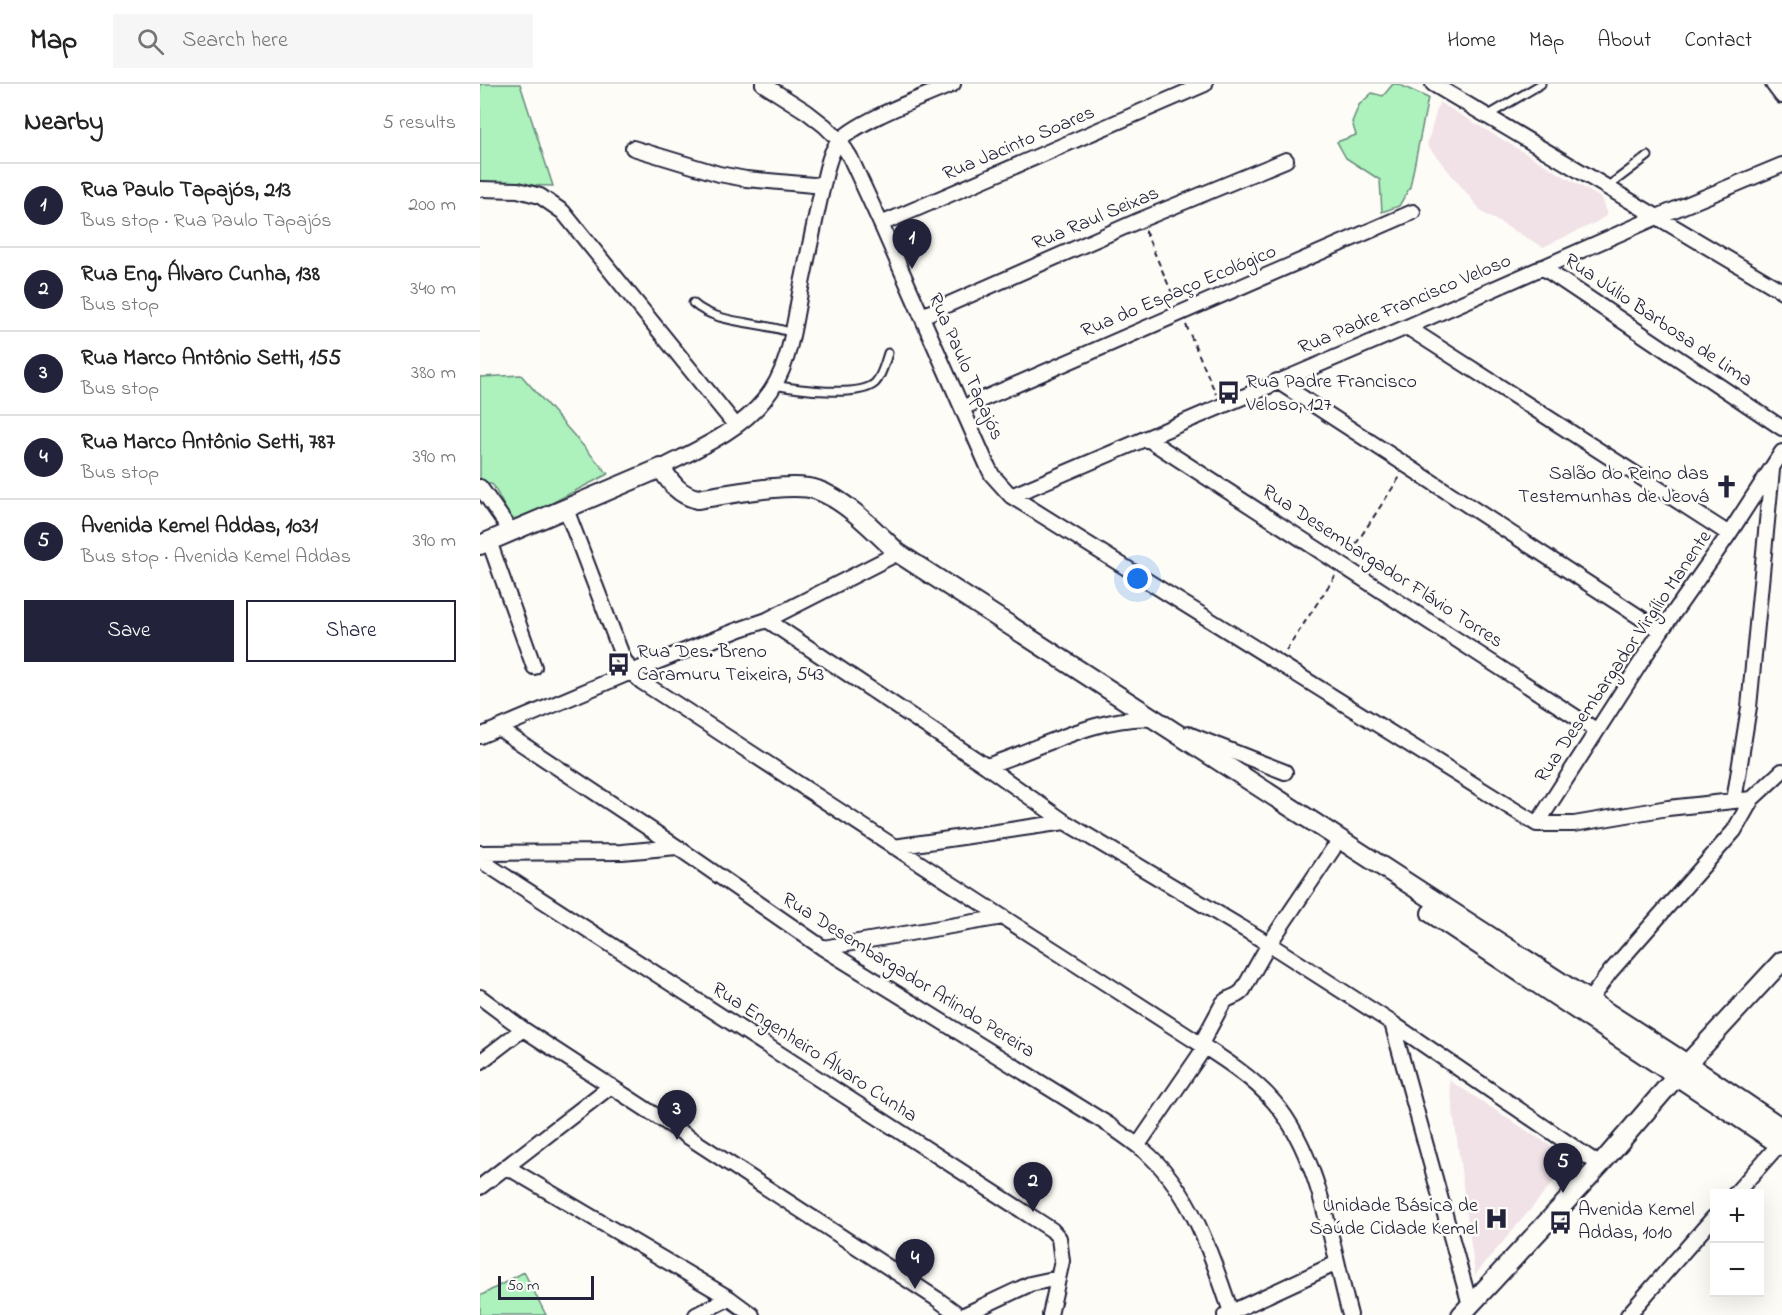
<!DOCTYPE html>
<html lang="en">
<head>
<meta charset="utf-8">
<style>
	:root { --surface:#fff; --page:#f6f6f6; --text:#222; --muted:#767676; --line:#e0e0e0; --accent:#22223b }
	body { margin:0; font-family:"Indie Flower",sans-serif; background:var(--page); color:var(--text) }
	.controls { position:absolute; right:18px; bottom:18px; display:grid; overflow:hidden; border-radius:0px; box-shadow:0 6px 24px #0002 }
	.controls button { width:54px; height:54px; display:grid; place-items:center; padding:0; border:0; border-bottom:2px solid var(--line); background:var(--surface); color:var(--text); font:30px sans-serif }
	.scale { position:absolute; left:18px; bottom:15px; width:96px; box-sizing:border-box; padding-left:6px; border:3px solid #22223b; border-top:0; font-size:16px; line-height:21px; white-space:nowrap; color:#22223b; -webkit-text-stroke:4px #fdfcf7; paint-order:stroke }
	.you { position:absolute; left:658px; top:495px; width:21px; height:21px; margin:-15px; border:4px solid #fff; border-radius:50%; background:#1a73e8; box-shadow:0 0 0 9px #1a73e833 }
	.badge { display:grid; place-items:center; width:39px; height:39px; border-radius:50%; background:var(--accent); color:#fff; font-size:20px; font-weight:700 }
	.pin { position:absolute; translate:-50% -50px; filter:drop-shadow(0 2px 3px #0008) }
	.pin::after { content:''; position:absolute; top:32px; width:21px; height:18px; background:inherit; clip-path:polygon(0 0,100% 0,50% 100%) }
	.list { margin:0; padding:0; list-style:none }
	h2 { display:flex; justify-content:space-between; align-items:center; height:78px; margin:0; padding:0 24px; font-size:26px }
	h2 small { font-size:20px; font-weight:400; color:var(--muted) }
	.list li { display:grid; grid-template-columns:39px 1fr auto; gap:18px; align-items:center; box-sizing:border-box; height:84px; padding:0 24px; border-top:2px solid var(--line) }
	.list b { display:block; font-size:22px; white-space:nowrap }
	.list p { margin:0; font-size:20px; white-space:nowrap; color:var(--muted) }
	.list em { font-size:20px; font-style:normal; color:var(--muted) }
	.actions { display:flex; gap:12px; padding:18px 24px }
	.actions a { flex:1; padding:14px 0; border:2px solid var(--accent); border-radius:0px; text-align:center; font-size:21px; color:var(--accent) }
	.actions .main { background:var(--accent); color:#fff }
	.icon { flex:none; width:33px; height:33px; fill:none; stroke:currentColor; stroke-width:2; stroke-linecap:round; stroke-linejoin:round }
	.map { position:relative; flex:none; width:1302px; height:1231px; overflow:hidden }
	header { display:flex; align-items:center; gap:36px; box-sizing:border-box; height:84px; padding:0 30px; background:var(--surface); border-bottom:2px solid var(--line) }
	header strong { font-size:28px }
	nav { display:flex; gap:33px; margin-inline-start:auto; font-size:21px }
	.search { width:420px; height:54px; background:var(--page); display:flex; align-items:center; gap:15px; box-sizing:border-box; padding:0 21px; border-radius:0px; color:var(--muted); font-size:22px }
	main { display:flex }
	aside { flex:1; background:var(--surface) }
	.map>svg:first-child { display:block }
</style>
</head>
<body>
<header>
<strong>Map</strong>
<div class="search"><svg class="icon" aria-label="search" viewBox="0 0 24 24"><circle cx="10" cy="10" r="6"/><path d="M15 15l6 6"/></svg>Search here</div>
<nav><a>Home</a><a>Map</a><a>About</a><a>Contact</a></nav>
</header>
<main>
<aside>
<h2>Nearby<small>5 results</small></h2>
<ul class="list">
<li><span class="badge">1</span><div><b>Rua Paulo Tapajós, 213</b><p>Bus stop · Rua Paulo Tapajós</p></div><em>200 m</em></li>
<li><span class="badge">2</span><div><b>Rua Eng. Álvaro Cunha, 138</b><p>Bus stop</p></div><em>340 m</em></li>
<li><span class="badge">3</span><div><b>Rua Marco Antônio Setti, 155</b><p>Bus stop</p></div><em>380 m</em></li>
<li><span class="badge">4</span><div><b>Rua Marco Antônio Setti, 787</b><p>Bus stop</p></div><em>390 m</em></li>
<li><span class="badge">5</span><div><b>Avenida Kemel Addas, 1031</b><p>Bus stop · Avenida Kemel Addas</p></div><em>390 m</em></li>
</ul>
<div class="actions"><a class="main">Save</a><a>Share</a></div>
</aside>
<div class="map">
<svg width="1302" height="1231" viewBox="0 0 1302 1231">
	<rect width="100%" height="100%" fill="#fdfcf7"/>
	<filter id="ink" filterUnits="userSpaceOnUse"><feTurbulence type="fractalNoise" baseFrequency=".0167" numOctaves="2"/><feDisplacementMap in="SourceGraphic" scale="12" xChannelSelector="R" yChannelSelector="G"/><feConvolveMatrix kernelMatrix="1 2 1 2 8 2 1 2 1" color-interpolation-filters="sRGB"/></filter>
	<g filter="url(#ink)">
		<path fill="#f1e2e8" d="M959,18L1121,114L1127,131L1115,139L1063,163L1003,129L947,61Z
			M969,996L1092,1076L995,1191Z"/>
		<path fill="#adf1bc" stroke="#688a7c" stroke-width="1.5" d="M0,0H40L73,102L0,100Z
			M913,0H918L948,14L930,103L919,122L902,128L900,96L866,74L857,58L876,51L872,38L879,21L892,9L903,12Z
			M41,291L128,390L33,439L13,401L0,395V293Z
			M44,1188L66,1231H0V1212Z"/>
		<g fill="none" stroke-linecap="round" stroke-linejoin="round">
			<defs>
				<path id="lane" d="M1007,32L1061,0
					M1127,103L1168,72
					M213,219C237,241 281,237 312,249
					M294,301C315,305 379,314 395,299C402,292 405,278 408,269"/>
				<path id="street" d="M283,0L327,28L345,42L359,56L370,73L401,140L508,383L512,391L531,412L1057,740H1094L1188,724L1272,715
					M953,0L1302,207
					M1293,0L1302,12
					M153,64L239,90L266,95L333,101L343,100
					M0,105L38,106L60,112L83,128L256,342
					M401,140L725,0
					M1062,183L1302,344
					M442,232L660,136L806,76
					M927,243L1249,450
					M797,297L1181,547
					M482,324L933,128
					M666,354L1116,646
					M181,384C217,365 258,348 284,316C309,287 313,246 320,209C329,167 337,125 347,84C350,74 352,65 359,58C374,38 446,12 473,0
					M0,403L31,447
					M531,412L927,243L1177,133L1302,81
					M86,425L143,574L151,588L162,598C300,687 436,778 574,866C617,894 660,921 703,949C734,969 770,990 794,1018C840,1071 852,1164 870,1231
					M9,457L54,583
					M287,536L506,682L585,738L789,860L912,939L1120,1081
					M18,644L197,763L343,864L629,1041C643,1051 657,1060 670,1072C714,1113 732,1173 751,1228
					M708,650L805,688
					M0,652L151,588L258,546L287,536L418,469
					M506,682C557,666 620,630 674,635
					M1254,717L1269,623L1292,386
					M1057,740L1181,547L1249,450L1302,368
					M414,763L585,738
					M0,769L142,768L197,763
					M0,776L572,1146L579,1154L582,1177L570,1231
					M343,864L523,833
					M0,913L43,945L457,1215L479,1231
					M1105,922L1130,888L1254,747L1272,715L1302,687
					M912,939L990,1221
					M721,960L743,919C749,912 757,914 763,906L789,860L853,765
					M0,978L43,945
					M658,1061L725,963
					M27,1083L249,1214L272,1231
					M0,1103L131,1002
					M1255,1110L1302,1057
					M216,1231L249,1214
					M484,1231L550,1200L578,1194
					M745,1231L857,1179
					M1148,1231L1234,1133"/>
				<path id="secondary" d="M0,461L181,384C191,399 198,410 217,415C245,411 313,397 337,406C366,416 396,448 418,469L1207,980L1302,1044
					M951,829L1302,1062
					M981,1231L1120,1081L1207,980L1302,877"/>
			</defs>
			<use href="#lane" stroke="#22223b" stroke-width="11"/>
			<use href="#street" stroke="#22223b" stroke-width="18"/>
			<use href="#secondary" stroke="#22223b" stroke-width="22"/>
			<path stroke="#22223b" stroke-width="2" stroke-dasharray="6 4.5" stroke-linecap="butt" d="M665,147L695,216
				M706,241L736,310
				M870,469L921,391
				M806,567L855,492"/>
			<use href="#lane" stroke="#fdfcf7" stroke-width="7"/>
			<use href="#street" stroke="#fdfcf7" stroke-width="14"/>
			<use href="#secondary" stroke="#fdfcf7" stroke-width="18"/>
		</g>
	</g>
	<defs>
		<symbol id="bus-bare" viewBox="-9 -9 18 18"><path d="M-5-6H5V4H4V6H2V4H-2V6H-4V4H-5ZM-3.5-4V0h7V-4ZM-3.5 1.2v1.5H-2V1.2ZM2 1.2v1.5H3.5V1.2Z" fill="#22223b" stroke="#fdfcf7" stroke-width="2.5" paint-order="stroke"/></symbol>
		<symbol id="church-bare" viewBox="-9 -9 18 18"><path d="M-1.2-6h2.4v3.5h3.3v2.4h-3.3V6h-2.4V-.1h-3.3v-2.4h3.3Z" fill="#22223b" stroke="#fdfcf7" stroke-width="2.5" paint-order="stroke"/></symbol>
		<symbol id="hospital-bare" viewBox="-9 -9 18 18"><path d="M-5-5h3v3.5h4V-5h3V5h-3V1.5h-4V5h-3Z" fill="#22223b" stroke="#fdfcf7" stroke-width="2.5" paint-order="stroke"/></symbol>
	</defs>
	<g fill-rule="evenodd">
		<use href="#bus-bare" x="732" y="292" width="33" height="33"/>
		<use href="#church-bare" x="1230" y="386" width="33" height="33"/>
		<use href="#bus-bare" x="122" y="564" width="33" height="33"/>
		<use href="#hospital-bare" x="1000" y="1118" width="33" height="33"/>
		<use href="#bus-bare" x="1064" y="1122" width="33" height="33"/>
	</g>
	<g text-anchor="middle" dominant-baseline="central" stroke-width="5" stroke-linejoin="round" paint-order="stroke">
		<g font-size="20" fill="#22223b" stroke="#fdfcf7">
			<text transform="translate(539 60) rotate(-23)">Rua Jacinto Soares</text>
			<text transform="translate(616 135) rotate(-23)">Rua Raul Seixas</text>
			<text transform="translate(699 208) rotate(-23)">Rua do Espaço Ecológico</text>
			<text transform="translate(925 221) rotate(-23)">Rua Padre Francisco Veloso</text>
			<text transform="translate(1178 237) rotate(34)">Rua Júlio Barbosa de Lima</text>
			<text transform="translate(485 283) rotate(66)">Rua Paulo Tapajós</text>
			<text transform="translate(902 483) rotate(33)">Rua Desembargador Flávio Torres</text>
			<text transform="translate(1144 573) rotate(-56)">Rua Desembargador Virgílio Manente</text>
			<text transform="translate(428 892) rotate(32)">Rua Desembargador Arlindo Pereira</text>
			<text transform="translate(334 969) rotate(33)">Rua Engenheiro Álvaro Cunha</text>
		</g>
		<g font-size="20" fill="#22223b" stroke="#fdfcf7" text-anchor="start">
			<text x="766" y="298">Rua Padre Francisco<tspan x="766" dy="23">Veloso, 127</tspan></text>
			<text x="1229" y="390" text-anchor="end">Salão do Reino das<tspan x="1229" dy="23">Testemunhas de Jeová</tspan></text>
			<text x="157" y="568">Rua Des. Breno<tspan x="157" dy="23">Caramuru Teixeira, 543</tspan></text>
			<text x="998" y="1122" text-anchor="end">Unidade Básica de<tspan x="998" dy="23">Saúde Cidade Kemel</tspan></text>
			<text x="1098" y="1126">Avenida Kemel<tspan x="1098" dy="23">Addas, 1010</tspan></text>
		</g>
	</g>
</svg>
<div class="controls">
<button>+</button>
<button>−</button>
</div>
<div class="scale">50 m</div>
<div class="you"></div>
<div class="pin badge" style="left:432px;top:185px">1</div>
<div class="pin badge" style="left:553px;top:1128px">2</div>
<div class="pin badge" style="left:197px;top:1056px">3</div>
<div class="pin badge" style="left:435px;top:1205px">4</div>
<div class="pin badge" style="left:1083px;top:1109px">5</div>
</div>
</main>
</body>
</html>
